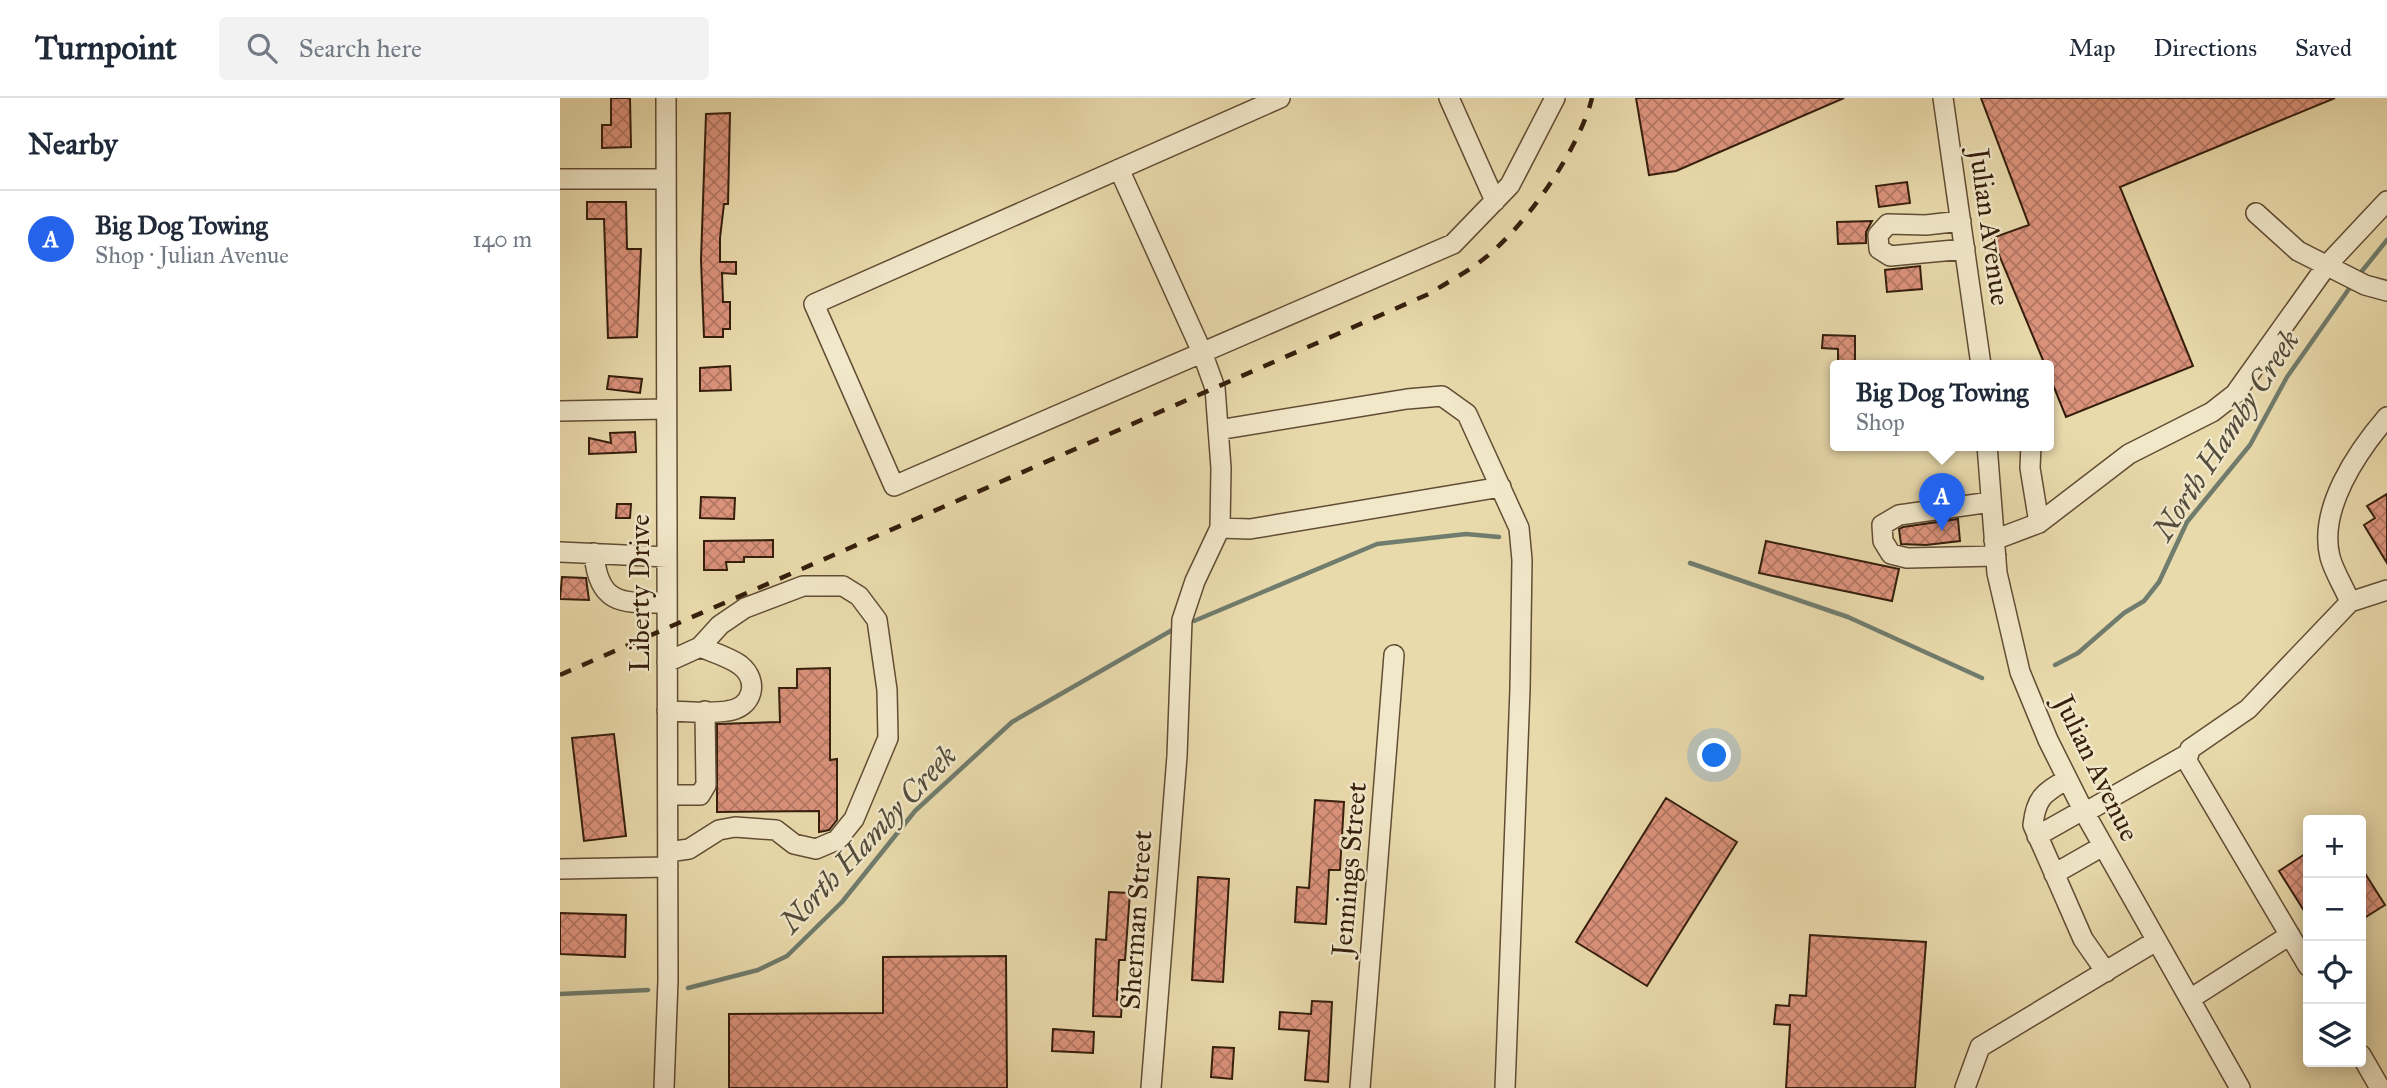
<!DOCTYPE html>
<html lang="en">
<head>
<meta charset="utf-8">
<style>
	:root { --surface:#fff; --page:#f2f2f3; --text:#1f2937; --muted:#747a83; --line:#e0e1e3; --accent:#2563eb }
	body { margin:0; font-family:"IM FELL Great Primer",serif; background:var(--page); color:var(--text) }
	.controls { position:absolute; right:21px; bottom:21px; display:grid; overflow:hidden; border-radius:7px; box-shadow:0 4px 18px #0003 }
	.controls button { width:63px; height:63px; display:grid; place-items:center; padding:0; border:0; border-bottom:2px solid var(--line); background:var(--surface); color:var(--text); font:35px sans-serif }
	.you { position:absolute; left:1155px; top:658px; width:24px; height:24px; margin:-18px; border:5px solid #fff; border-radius:50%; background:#1a73e8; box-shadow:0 0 0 10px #1a73e833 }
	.badge { display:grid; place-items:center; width:46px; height:46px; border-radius:50%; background:var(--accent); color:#fff; font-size:23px; font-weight:700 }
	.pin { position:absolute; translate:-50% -58px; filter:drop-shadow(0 2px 4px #0008) }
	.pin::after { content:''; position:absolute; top:37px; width:24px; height:21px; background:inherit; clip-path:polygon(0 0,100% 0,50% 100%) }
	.popup { position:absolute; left:1270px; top:262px; width:224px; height:91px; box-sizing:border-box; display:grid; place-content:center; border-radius:7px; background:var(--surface); filter:drop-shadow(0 2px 5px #0005); font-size:23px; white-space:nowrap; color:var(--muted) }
	.popup b { font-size:26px; color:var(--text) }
	.popup::after { content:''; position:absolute; left:50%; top:100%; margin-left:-14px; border:14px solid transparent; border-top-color:var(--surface) }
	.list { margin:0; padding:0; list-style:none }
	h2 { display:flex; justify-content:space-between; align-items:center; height:91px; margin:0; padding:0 28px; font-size:30px }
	h2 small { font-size:23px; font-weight:400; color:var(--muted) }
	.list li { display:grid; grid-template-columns:46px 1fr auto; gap:21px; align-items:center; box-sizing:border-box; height:98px; padding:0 28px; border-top:2px solid var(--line) }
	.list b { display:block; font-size:26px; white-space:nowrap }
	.list p { margin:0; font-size:23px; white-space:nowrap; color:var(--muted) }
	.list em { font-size:23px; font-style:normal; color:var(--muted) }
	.icon { flex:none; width:38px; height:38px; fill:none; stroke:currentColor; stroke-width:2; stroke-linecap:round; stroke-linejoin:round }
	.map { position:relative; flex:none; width:1827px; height:990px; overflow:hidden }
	header { display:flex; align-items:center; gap:42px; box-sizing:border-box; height:98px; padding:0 35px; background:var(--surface); border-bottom:2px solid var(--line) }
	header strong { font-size:33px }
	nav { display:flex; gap:38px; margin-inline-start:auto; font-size:24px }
	.search { width:490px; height:63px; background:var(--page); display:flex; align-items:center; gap:18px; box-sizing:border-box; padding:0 24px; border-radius:7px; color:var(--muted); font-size:26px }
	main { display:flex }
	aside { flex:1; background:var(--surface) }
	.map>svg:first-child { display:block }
</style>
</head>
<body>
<header>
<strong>Turnpoint</strong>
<div class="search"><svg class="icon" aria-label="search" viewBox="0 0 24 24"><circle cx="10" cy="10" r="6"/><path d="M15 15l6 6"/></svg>Search here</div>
<nav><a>Map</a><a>Directions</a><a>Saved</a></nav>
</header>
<main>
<aside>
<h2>Nearby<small></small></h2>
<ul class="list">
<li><span class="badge">A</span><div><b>Big Dog Towing</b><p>Shop · Julian Avenue</p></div><em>140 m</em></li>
</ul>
</aside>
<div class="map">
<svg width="1827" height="990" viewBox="0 0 1827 990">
	<defs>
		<pattern id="building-cross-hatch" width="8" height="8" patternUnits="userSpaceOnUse" patternTransform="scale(1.75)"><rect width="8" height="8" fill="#dc937c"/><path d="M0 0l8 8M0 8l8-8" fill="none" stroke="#b37764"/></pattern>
	</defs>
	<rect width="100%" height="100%" fill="#e9daac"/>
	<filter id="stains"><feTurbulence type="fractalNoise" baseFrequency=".00286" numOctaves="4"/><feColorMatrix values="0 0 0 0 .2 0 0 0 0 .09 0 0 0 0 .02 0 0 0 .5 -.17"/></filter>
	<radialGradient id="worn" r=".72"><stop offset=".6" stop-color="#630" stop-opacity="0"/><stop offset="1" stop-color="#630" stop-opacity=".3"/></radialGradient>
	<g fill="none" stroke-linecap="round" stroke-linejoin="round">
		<path stroke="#707c6d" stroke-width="4.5" d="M1798,178L1827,142
			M1130,465L1288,519L1422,580
			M634,523L817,446L906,436L939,439
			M1495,567L1518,555L1564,515L1584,503L1599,484L1627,424L1690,347L1727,279L1791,188
			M128,890L198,872L227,858L282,804L355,713L452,624L614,531
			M0,896L88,892"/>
	</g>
	<path fill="url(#building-cross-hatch)" stroke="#351e0c" stroke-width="2" d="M51,0H70L71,49L42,50V27H51Z
		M1076,0H1284L1116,73L1089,77Z
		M1421,0H1775L1560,89L1633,268L1506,319L1489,277V267H1485L1432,140L1469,127Z
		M170,15L168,106H164L160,140V164H176V176L162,175L163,204H170V231H163V239H144L141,162L146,16Z
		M1347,84L1350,105L1319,109L1316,88Z
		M27,104H66L67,151H81L77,239L48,240L44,121H27Z
		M1312,123L1306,134V145L1278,146L1277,124Z
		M1360,168L1362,191L1327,194L1325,172Z
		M1263,237L1295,238V266L1278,265V251L1262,250Z
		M170,268L171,292L140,293V270Z
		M49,278L82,281L80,295L47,291Z
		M75,334L76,354L29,356V340L51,345L50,335Z
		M1827,396V465L1804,427L1815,420L1807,408Z
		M141,399L175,400L174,421L140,420Z
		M57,406H71L70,420H56Z
		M1398,421L1400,443L1366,447L1341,446L1339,431L1343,429Z
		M213,442V459H184V464H166L167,472H144V443Z
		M1206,443L1339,471L1332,503L1199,475Z
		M2,479L26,480L29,502L0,501Z
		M270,570V662L277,661V722L269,732L259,734V713L157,714V626L220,624L219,590H237V571Z
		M54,636L66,738L24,743L12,640Z
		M1106,700L1177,744L1087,888L1016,844Z
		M755,702L784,704L780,772H769L766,826L735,824L737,789L749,790Z
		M1748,754V819L1719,773Z
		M1801,769L1825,807L1801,822Z
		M638,779L669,781L663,884L632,882Z
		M549,794L570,795L565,862H559L557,902H562L561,919L533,918L536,841L546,842Z
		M0,815L66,817L65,859L0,856Z
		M1250,837L1366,844L1355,990H1226L1230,927L1214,926L1216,907L1229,908L1230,897L1246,898Z
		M446,858L447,990H169V916L323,915V859Z
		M752,903L772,904L768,984L745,982L749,933L719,931L720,914L751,916Z
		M493,931L534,934L533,955L492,953Z
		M653,949L674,950L672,981L651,979Z"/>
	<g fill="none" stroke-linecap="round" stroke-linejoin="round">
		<defs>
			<path id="minor" d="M720,0L254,206L334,388L893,146L950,87L995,0
				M889,0L935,103
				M1383,0L1421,267
				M559,71L642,254L655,290L661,370L660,430L635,483L622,522L617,658L591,990
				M0,81H106
				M1696,115L1738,153L1805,187L1827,193
				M1401,123L1366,127L1328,126L1318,137L1319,151L1330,158L1405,151
				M0,313L106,311
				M658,332L847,301L882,298L907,316L959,430L962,462L960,591L945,990
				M1427,347L1437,475L1460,574L1488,642L1523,712L1680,990
				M1471,347L1470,370L1479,425
				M1431,404L1339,417L1322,427L1323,443L1331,456L1347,460L1436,458
				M660,430L690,431L941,389
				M1434,442L1479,425L1569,356L1652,314L1675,296L1767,167L1827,103
				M0,454L107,459
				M34,455C38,508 63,505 107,505
				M1790,504C1784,489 1774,474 1770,459C1758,411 1797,354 1827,319
				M107,564L140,549L160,527L185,510L243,488H283L299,498L317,522L327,592L328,640L294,721L277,742L256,751L234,746L216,732L175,729L159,732L129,751L108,754
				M107,613C127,613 148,616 167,613C193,610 200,583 180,567C169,559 152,554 140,549
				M1507,681C1484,695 1476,699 1473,727L1523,841L1546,874
				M108,697H140L146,687L145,613
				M1524,715L1626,657
				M1477,738L1523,712
				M0,771L108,769
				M1494,776L1543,748
				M1748,868L1627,663L1630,651L1688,611L1790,504L1827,492
				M1630,901L1730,837
				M1801,957L1820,990
				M104,990L108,882L106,0
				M800,990L834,557
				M1405,990L1420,949L1596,843"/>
		</defs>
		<use href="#minor" stroke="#624d34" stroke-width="22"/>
		<use href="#minor" stroke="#f1e7c9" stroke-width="19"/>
		<path stroke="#351e0c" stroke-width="4.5" stroke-dasharray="12 12" stroke-linecap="butt" d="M0,577L871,195C887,184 906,175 921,163C964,131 1019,52 1032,0"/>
	</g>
	<g text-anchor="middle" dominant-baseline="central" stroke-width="5" stroke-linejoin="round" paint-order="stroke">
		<g font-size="28" fill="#351e0c" stroke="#f1e7c9">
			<text transform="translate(1430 129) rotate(82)">Julian Avenue</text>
			<text transform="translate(79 495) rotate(-90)">Liberty Drive</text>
			<text transform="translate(1537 670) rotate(64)">Julian Avenue</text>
			<text transform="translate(789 771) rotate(-85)">Jennings Street</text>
			<text transform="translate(576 822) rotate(-86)">Sherman Street</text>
		</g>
		<g font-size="30" font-style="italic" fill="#534d3d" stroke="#f1e7c9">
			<text transform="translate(1666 337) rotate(-57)">North Hamby Creek</text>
			<text transform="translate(308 741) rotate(-47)">North Hamby Creek</text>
		</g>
	</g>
	<rect width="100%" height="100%" filter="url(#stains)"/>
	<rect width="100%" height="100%" fill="url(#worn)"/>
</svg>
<div class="controls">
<button>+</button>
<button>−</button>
<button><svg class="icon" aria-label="locate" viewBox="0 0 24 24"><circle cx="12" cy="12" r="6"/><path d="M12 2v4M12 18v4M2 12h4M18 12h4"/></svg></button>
<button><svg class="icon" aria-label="layers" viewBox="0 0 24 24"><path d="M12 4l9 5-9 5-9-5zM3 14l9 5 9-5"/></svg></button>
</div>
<div class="you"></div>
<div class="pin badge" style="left:1382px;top:433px">A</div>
<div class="popup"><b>Big Dog Towing</b>Shop</div>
</div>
</main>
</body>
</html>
